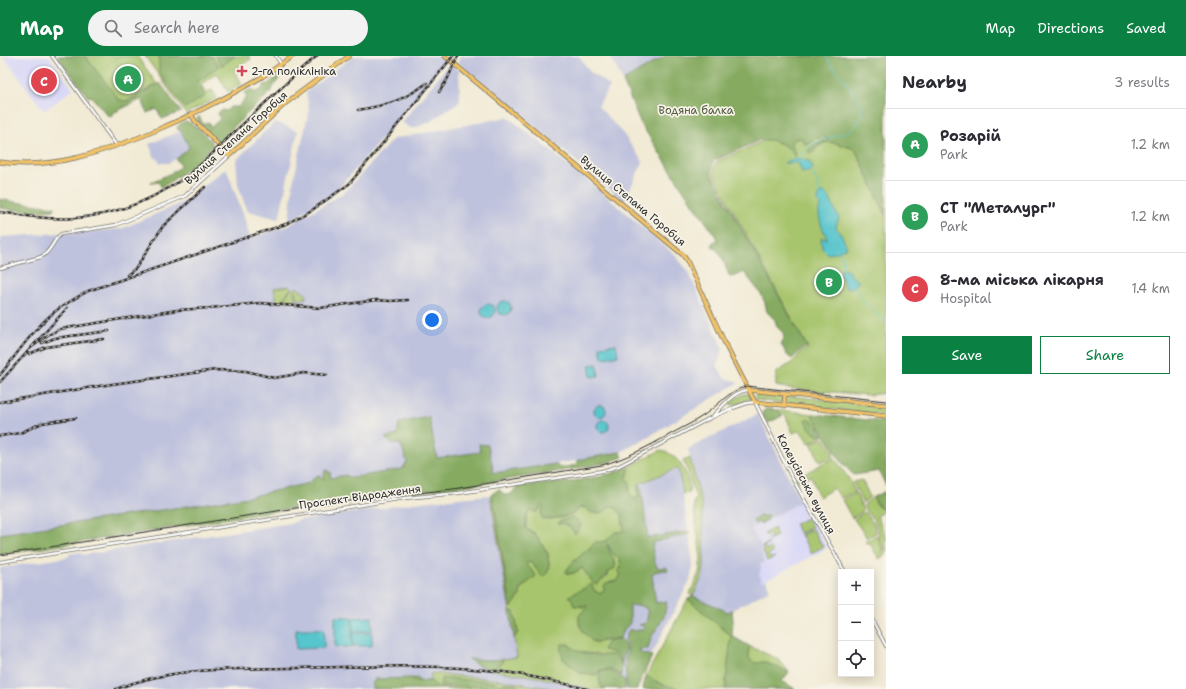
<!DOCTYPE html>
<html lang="en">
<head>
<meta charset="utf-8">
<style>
	:root { --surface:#fff; --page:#f2f2f3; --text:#2b2b33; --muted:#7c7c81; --line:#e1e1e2; --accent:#0b8043 }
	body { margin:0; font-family:"Shantell Sans",sans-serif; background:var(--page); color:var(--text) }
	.controls { position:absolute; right:12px; bottom:12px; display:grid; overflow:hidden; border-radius:0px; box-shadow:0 2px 10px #0003 }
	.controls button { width:36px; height:36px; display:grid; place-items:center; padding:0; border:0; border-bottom:1px solid var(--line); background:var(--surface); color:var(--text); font:20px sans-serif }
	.you { position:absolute; left:432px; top:264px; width:14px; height:14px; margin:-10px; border:3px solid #fff; border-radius:50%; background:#1a73e8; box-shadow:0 0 0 6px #1a73e833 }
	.badge { display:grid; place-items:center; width:26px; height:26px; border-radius:50%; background:var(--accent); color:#fff; font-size:13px; font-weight:700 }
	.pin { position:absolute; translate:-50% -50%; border:2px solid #fff; box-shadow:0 1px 4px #0006 }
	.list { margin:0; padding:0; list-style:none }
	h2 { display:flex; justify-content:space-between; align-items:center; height:52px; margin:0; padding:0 16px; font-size:17px }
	h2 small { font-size:13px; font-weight:400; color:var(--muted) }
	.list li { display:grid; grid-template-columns:26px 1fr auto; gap:12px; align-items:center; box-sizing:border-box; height:72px; padding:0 16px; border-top:1px solid var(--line) }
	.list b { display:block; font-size:15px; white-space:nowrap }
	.list p { margin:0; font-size:13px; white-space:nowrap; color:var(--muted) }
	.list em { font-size:13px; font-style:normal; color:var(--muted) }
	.actions { display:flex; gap:8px; padding:12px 16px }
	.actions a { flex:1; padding:9px 0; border:1px solid var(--accent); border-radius:0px; text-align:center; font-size:14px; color:var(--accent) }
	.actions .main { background:var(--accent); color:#fff }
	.icon { flex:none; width:22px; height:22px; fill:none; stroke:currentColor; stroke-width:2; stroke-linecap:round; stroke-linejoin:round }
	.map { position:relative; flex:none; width:886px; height:633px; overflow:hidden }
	header { display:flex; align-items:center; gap:24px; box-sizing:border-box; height:56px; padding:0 20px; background:var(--accent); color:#fff }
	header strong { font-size:19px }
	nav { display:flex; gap:22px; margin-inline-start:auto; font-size:14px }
	.search { width:280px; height:36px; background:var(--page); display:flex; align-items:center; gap:10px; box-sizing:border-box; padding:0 14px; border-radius:22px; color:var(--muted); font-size:15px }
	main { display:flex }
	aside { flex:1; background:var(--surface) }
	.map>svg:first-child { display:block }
</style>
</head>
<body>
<header>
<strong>Map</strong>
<div class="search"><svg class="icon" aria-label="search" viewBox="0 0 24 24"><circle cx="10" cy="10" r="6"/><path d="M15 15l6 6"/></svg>Search here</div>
<nav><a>Map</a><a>Directions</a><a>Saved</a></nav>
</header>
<main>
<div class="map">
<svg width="886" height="633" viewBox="0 0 886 633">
	<rect width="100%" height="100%" fill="#f7f3e8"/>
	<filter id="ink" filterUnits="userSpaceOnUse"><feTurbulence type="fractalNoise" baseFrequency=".025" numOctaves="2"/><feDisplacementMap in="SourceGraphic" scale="8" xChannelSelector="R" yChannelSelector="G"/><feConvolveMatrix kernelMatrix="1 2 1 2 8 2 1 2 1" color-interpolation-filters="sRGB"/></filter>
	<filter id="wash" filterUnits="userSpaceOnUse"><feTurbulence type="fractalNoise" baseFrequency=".012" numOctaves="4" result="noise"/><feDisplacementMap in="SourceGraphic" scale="16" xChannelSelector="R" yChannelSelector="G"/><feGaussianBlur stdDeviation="0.9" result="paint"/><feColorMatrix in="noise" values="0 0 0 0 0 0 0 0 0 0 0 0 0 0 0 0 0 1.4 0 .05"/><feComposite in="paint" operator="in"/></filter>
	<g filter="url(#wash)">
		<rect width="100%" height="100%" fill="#f1ead4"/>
		<path fill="#d8d7f8" d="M3,0H49L73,33L44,55Z
			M801,446L803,450L801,452L807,462L810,461L827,491L826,493L762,526L759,519L761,510L751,473L768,464V462H771Z"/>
		<path fill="#bfc2dd" d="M354,0H441L446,4L393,70L333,139L289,165L293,127L309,54L306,36Z
			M460,0H579L590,16L610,30L598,50L624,79L643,106L624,145L458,6Z
			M610,0H665L623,25Z
			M449,8L459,14L460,45L428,67L414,72H410L402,66Z
			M508,61L585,122L676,200L688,215L723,293L717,309L724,322L739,326L643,384L617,398L494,418L309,427L248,441L0,478V181L121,173L184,146L226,112L244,161L250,182L288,170L345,136L393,83Z
			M275,66L298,75L279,163L247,155L238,129L236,104Z
			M181,75L191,93L169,107H160L157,102H155L149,88Z
			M758,358L801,446L771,462L770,461L768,462V464L751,473L760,488L764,506L760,508L761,511L759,519L762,525L766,524L770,534L728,556L693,540L703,519L704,490L702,449L688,393Z
			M678,412L689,477L693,510L690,524L634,633H0V512L69,501V498L81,496L82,499L291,467L303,463L304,464L421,446L490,439L493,451L638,428Z"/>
		<path fill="#a7c56d" stroke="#69784c" d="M85,0H137L157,28L128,45L119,44Z
			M145,0H249L251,3L234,14L242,28L228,36L217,17L201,28L206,37L212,34L217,42L186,58Z
			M825,81L830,83L816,88L812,98C824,79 836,88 855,93L886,159V337L868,339L786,332L776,330V317L793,306L800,297L808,292L713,118L715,107L718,105L768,83L785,89L794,98L793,90L791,87L795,83L801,82L806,88L812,86L816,82Z
			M289,230L291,232L280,247L277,246L274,232Z
			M296,231L307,239L306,242L297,244L295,233Z
			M292,232L294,234L295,244L281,246Z
			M756,337L780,339L783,342V346L782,347L756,344L755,340Z
			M744,338H749L751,343L733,349L730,348L731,345Z
			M791,340L886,351V359L788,348L787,343Z
			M778,354L814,358L812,360L820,369L819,373L814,367V377L821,381L809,387L800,374L793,377L785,358L782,360Z
			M824,382L834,399L820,406L816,399V397L811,387Z
			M661,394C664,395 668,396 670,398C682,405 691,424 689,437L683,438L678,412L638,428V442L635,443L631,441L629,437L630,433L626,424L629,415L628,411Z
			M834,401L851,426L855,436L841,442L834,432L819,441L811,420L797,426L795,423Z
			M690,402L702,449L704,507L703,519L693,540L690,538L699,517L700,510L701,502L694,454V445L697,442C690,431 691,418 683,405Z
			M862,424L870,441L863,447L853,426Z
			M856,437L863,453L862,456L852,462L842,444Z
			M492,438L511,552L520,539L521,532L527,527L530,514L526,508L527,506L533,508L536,513L550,511L548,503V498L539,483L535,477L526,473C526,457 526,455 541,449L543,451L541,458C545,459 549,461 553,462C561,463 575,458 580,452L607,451L614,450L622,459L624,475L615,476L606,485L596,486L571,508L566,515L568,518L574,517L582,512L588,520L603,524L616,508L611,500L606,486L614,499L620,503L621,518L618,524L610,525L602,536L598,537L594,534L592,529L580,551L588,550C576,561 576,568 588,579C590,582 591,585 594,586C597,587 615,583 620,582L622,584H619L618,598L622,603V611L620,604C614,602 607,600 601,599C586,596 580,599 568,588L580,617C590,618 602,611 609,613C613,613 618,618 621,619V622L609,614L599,618C600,624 598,631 605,633H590L543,622L492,614L501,608L503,603L517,601L514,583L518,576L514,556L510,555L490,439Z
			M873,441L878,451L886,455L877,460L886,481V496C879,489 879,477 876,468C873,460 866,458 864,449Z
			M865,456L874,468L876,477L867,482L854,463Z
			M807,462L812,471L800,478L795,468Z
			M774,472L777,480L768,484V483L772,481L770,478L766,480L764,477Z
			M813,473L823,491L811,497L801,479Z
			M877,479L883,495L886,498L879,503L871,489L865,486Z
			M768,487L769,488L764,491L766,494L771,492L773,496L768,499L770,502L775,501L767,505L762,491Z
			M688,543L731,580L749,590L778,603L789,616L782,625L795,633H643L646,620Z
			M431,617L501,624L553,633H400L399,623L418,622V625H430Z"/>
		<path fill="#85aa60" stroke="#586a46" d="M57,0H85L119,44L128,45L160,27L181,56L162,63L157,53L147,57L142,43L115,56L112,58V60L109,61L91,40L88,41Z
			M159,0H211L219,10L197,26L205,40L185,52L159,17Z
			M215,0H235L222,10Z
			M665,0H886V159L855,93C837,88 823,79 812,98L808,96C811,88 821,86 829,83L825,81L816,82L812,86L805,88L801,82L795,83L791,87L796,97L795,102C790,88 773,83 760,84L713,105L711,118L807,291L802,293L792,303L787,299L781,288L784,283L783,277L777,271L775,264L767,256L765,247L761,238L744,216L738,219L730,221C724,211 724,196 712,191L713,186L717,185V182L686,138L641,68L623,25Z
			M279,19L280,21L268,39L250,55L218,87L196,63L199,60L203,68L209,66L210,72L220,63L218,57L223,54L226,55L230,51H238L247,41L244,37L251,33L255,36L261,34L264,29L268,28Z
			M186,65C197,70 206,79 213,88L212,91L196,107L167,128L161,131L159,126L152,127L151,126C162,121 172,118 181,110L176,103L188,93L189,91L181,75L178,74L177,71L181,67Z
			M0,143L15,146L55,151L54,154C35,156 19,155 0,152Z
			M765,353L778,354L782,360L768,367L763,361L762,356L765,355Z
			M814,358L886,366V430L879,415L854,419C835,403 827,379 812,360Z
			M429,361L437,402L480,396L479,388L488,389L494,417L556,408L560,412L576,409L578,404L620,396L623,401L605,407L574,413L458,431L332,446L0,499V478L248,441L309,427L316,420L319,419L323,424L325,414L330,416L331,422L346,419L350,422L402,413L407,406L401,389L392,387L385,382L397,379L399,367Z
			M805,363C814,363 819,373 824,380L821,381C813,377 808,372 805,363Z
			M628,411L629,415L626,424L630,426C630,433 627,439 635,443L638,442V428L641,430L648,482L689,475V478L654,486L652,490L655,507L658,512L666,511L668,513L667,515L665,514L654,516L652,519L656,547L667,545L664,561L651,582L648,593H639L641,597L652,600L637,633H627L625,605L628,592L625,584L628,575L630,573L634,575L643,573L644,570L639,569L646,567L648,558L646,552L638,549L630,550V567L623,575L620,582L605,584L597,586L592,585L583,576L579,567V560L587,550H574L572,544L569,540L592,528L594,534L598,537L602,536L605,532L603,531C608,524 611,527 618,524L621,518L617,515L621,512L620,503L614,499L607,488C608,496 616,504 615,512L609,516L598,528H594L582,512L574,517L568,518L566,515L571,508L596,486L606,485L615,476L624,475L622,459L614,450L608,451L606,455L601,457H591L585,451L580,452C573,460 552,464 542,463L541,458L543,451L541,449L538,455L534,456L530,454L526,460V473L534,477L539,483L548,498V503L550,511L546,519L542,521L533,508L527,506L526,508L533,515L536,520L521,532L520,539L511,552L492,438L499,433L505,439C512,439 513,436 517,430C554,427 594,426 628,411Z
			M886,435V455L879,451L873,441Z
			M760,460H769L768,464L760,468L759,466L755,468L753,465Z
			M570,462C576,462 579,464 581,470L575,478C571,472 566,466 558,468L560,465Z
			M693,540L728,556L732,554L733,565L732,580L749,590V602L754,607L764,606L789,616L782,625L795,633H725L731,580L688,543Z
			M510,555L514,556L518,576L514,583Z
			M619,584H622L626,592L622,606L618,598L603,594L608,585Z
			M562,588H568C581,600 597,599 613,599L617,600L622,611L621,619L610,613L600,614L596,619L580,617L563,603L561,595Z
			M468,603L490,604L503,603L501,608L492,614L479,610Z
			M609,614L625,624V633L602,632C600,628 598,620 600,615Z
			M646,620L662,628L681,633H643Z
			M411,622L418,625H430L437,630L455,633H372V629L375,623Z
			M442,622L496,626L500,629L506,627L518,629V633H488L476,629L470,631L446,630L440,628Z"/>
		<path fill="#57c5cc" stroke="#41787c" d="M795,102L809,105L813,112L811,115L802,117L799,108C794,105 789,108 784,107Z
			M820,137C832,136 832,154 839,161L836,171L843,182L847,191L838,196L828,198L822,192L821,182L827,183C823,173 816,160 820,150L818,144Z
			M842,212L848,214L849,218L859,226C856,229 851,233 846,232L840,219Z
			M497 252a7 7 0 1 1 14 0a7 7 0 1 1-14 0Z
			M481 255a7 7 0 1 1 14 0a7 7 0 1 1-14 0Z
			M616,288L618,300L602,302L600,290Z
			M597,308L599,320L591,321L589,309Z
			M594 355a6 6 0 1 1 12 0a6 6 0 1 1-12 0Z
			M597 370a6 6 0 1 1 12 0a6 6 0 1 1-12 0Z
			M335,561H352V591H335Z
			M372,561V575H353V562Z
			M296,573H324V592L296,593Z
			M353,577H372V590H353Z"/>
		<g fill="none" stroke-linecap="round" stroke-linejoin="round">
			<path stroke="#57c5cc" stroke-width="1" d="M801,104C799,84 838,82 851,74C857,70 861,63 862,56C865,44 832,14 826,0
				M811,115L817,126L820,138
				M839,196L843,203L842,212
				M853,230L866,248L886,266"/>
		</g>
	</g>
	<g filter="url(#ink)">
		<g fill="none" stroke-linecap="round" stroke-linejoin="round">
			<defs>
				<path id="minor" d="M52,0L117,90
					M276,0L281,8
					M0,212L41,201C52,195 52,185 61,178L116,169L185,140L229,100
					M714,359C724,349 733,335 749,334
					M0,506L405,442L459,437L602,415L619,410L712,361L733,352L747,347L755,346L791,420L845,516
					M871,562L886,590"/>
				<path id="major" d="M445,0L683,199L687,205L727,292L755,346L886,360
					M191,58L195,65L229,100L286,47L349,0
					M0,106C50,114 99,97 145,79C184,63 223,44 260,22C271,16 282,7 293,0
					M749,334L886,349
					M784,349L785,338"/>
			</defs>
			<use href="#minor" stroke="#706e66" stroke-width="4"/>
			<use href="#major" stroke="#706e66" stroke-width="5"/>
			<use href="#minor" stroke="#fff" stroke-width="2.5"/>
			<use href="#major" stroke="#f1c369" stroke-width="3.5"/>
			<path stroke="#2b2b2b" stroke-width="1" d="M0,499L315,449L453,433L602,409C625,403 647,391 669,379C679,373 691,368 701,361C716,352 728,335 746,330L886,345"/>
			<defs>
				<path id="rail" d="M439,36L447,24L458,0
					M358,54C387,49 403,45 427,27
					M0,156C25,160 50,164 76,162C111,159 145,147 175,128C196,115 213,97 230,80C259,53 287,25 317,0
					M127,219L136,212L163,170L205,131
					M42,287L55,282L109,275
					M32,291L48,279L60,273L177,254L210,252L260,247L320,252L376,244L390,245L408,244
					M29,298L46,291L104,283
					M0,319C17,298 32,275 53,257C64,248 76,242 88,235L286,168L312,154L349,128L370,103L453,0
					M0,326L67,252
					M0,346L112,328L216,314L246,315L274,322L304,317L327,319
					M0,380L20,377L42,367L76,362
					M116,633C172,611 231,613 290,612C361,611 434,607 505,616C533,620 560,627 588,633"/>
			</defs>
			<use href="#rail" stroke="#2b2b2b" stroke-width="2.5"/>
			<use href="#rail" stroke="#f7f3e8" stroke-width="1" stroke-dasharray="3" stroke-linecap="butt"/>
		</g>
	</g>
	<path fill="#d1495b" stroke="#f7f3e8" stroke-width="1.5" d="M240 9h4v4h4v4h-4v4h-4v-4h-4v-4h4z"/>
	<g text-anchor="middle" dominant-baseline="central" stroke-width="3.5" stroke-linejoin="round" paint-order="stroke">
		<g font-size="11" fill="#2b2b2b" stroke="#f7f3e8" text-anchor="start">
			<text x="251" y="15">2-га поліклініка</text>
		</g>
		<g font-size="11" fill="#50593f" stroke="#f7f3e8">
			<text x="696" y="54">Водяна балка</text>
		</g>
		<g font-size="11" fill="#2b2b2b" stroke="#f7f3e8">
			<text transform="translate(236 82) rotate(-42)">Вулиця Степана Горобця</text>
			<text transform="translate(633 145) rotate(40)">Вулиця Степана Горобця</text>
			<text transform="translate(806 428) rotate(62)">Колеусівська вулиця</text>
			<text transform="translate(360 441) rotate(-8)">Проспект Відродження</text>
		</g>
	</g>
</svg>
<div class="controls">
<button>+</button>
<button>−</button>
<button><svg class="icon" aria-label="locate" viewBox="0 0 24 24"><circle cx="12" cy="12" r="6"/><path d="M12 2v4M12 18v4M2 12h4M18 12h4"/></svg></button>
</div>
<div class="you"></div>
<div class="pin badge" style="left:128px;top:23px;background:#2e9e5b">A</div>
<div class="pin badge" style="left:829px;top:226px;background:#2e9e5b">B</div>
<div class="pin badge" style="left:44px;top:25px;background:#e0444e">C</div>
</div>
<aside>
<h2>Nearby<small>3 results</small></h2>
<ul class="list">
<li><span class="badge" style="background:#2e9e5b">A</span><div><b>Розарій</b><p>Park</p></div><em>1.2 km</em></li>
<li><span class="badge" style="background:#2e9e5b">B</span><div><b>СТ &quot;Металург&quot;</b><p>Park</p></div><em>1.2 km</em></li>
<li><span class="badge" style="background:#e0444e">C</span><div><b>8-ма міська лікарня</b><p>Hospital</p></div><em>1.4 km</em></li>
</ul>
<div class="actions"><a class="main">Save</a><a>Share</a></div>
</aside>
</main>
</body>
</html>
